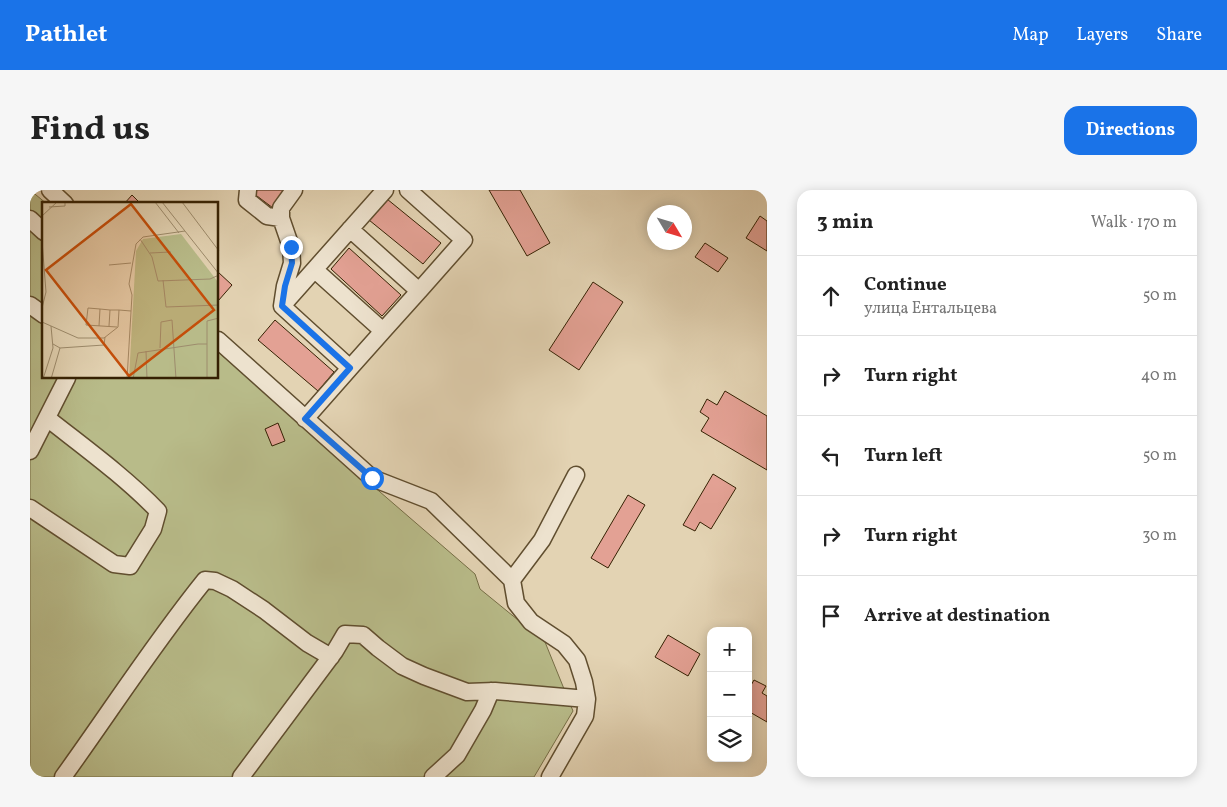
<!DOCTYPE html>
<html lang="en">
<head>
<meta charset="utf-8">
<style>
	:root { --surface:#fff; --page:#f6f6f6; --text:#222; --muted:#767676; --line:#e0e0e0; --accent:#1a73e8 }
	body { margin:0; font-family:Vollkorn,serif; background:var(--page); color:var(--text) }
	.controls { position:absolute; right:15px; bottom:15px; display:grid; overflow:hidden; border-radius:10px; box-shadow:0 2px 12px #0003 }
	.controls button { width:45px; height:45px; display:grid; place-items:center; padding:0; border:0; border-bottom:1px solid var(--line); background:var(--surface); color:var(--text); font:25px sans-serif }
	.compass { position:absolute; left:617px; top:15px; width:45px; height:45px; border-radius:50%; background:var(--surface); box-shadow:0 2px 12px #0003; rotate:128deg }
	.stop { position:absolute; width:15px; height:15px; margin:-11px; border:4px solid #1a73e8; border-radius:50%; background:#fff }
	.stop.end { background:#1a73e8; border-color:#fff; box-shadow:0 1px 5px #0008 }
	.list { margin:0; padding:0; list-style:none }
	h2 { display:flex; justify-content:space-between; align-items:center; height:65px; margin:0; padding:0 20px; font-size:21px }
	h2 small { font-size:16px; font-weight:400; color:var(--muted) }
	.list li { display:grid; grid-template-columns:32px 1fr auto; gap:15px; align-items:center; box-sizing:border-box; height:80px; padding:0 20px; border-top:1px solid var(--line) }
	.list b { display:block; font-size:19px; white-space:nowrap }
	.list p { margin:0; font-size:16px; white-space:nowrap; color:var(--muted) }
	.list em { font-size:16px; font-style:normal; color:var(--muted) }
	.icon { flex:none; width:28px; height:28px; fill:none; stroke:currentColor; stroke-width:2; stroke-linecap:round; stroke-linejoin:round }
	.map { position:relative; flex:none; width:737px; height:587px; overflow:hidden; border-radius:15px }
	header { display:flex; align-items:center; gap:30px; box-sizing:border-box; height:70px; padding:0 25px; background:var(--accent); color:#fff }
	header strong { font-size:24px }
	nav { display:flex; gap:28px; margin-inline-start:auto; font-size:18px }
	.intro { display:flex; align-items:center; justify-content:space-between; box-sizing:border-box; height:120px; padding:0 30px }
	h1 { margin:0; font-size:35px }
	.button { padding:12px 22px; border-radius:15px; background:var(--accent); color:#fff; font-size:18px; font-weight:700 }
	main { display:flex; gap:30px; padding:0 30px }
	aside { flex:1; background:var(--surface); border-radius:15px; box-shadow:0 2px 12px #0003 }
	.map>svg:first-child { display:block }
</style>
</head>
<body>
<header>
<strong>Pathlet</strong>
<nav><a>Map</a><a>Layers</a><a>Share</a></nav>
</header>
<div class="intro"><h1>Find us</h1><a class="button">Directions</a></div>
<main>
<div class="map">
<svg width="737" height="587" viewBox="0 0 737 587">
	<rect width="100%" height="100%" fill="#e3d3b3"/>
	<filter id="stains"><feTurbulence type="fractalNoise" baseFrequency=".004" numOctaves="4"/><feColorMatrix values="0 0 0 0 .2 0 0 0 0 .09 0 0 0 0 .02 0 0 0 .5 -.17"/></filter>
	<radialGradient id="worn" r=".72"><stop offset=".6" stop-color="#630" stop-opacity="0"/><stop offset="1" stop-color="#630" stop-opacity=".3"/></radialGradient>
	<path fill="#b8bb89" stroke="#766e46" d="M0,0L17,14H14V188H188V162L445,384L450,399L515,452L543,521L504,587H0Z"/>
	<path fill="#e3a194" stroke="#352103" d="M225,0H256L243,18L223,3Z
		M459,0H490L520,53L497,66Z
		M102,5L111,14H94Z
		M357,9L411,53L393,74L339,30Z
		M730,26L737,31V61L716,48Z
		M675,53L698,68L688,82L665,67Z
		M319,58L371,105L352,126L301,79Z
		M188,82L202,95L188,111Z
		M563,92L593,112L549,180L519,160Z
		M245,130L304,182L288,201L228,150Z
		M695,201L737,226V280L671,241L679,228L670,222L677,209L687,215Z
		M248,233L255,251L242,256L235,239Z
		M683,284L706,298L681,339L670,332L665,341L653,335Z
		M598,305L615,315L578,378L561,368Z
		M638,445L670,464L658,486L625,467Z
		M724,490L736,496L732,503L737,506V532L718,521V496L720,497Z"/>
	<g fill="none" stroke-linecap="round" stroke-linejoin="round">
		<defs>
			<path id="minor" d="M20,0L35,14
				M218,0L217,10L237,26L251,28
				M378,0L434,50L389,101
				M0,29L14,42
				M320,39L389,101L353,141
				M285,80L353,141L320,178
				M0,115L14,125
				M252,116L320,178L275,229
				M252,116L355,0
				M252,116L255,96L262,73L261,57L251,28V18L264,0
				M188,150L342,288L401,311L482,390
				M0,261L37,188
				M0,318L84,374L100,376L123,339L128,321C94,286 55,258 17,228
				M33,587C80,522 124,453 175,390L185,391L202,399L234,420L277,453L301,467
				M211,587L305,461L315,444L333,445L348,458L372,476L394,486L437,502L465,501L557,509
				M403,587L427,565L453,520L461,501
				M520,587L555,526L557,509L554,492L547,470L534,454L501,432L486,413L482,390L512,350L546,285"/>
		</defs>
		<use href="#minor" stroke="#604e2f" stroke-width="19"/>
		<use href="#minor" stroke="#ede2ce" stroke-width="16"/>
	</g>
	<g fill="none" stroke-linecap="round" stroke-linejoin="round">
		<path stroke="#1a73e8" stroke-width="6" d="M261,57L262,73L255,96L252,116L320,178L275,229L342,288"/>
	</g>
	<g transform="translate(12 12)">
		<rect width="176" height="176" fill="#e3d3b3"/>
		<path d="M139,32L176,80V176L87,177L94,49L101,37Z" fill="#b8bb89"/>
		<path fill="none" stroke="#9d8c6d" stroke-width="1" d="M113,0L137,31M120,0L177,72M140,0L177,49M7,5L23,4V0M0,14L15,0M98,37L110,55L116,79L168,77L177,73M0,39L4,90L0,106M108,51L129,50M67,63L89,61M121,78L124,105L177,103M58,107L46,106L44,123L75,125M0,120L36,136H62L76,125M57,124L58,107L68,108M67,124L68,108H77M76,125L77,108L89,109M165,142V119L177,116M18,146L62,143L63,135M118,146L119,120L130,118L134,177M104,149L105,177M1,177L11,146L9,124M9,177L18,146L11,142M85,177L90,93L87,82L94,42L101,35L143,29M91,177L96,151L156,142H165V177"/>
		<path fill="#c44e0a" fill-opacity="0.15" stroke="#c44e0a" stroke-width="2.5" d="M89,2L172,108L87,174L4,68Z"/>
		<rect width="176" height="176" fill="none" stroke="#352103" stroke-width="2.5"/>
	</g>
	<rect width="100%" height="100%" filter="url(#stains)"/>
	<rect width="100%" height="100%" fill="url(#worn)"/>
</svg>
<div class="controls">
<button>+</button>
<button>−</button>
<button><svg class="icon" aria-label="layers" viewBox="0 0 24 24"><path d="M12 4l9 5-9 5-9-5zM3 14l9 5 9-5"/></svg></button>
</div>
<svg class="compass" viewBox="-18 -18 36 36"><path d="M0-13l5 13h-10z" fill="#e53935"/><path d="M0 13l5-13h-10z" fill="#767676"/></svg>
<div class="stop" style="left:342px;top:288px"></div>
<div class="stop end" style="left:261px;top:57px"></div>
</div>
<aside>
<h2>3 min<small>Walk · 170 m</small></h2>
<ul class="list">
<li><svg class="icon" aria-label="ahead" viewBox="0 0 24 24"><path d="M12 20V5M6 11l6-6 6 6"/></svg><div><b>Continue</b><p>улица Ентальцева</p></div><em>50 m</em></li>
<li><svg class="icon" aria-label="right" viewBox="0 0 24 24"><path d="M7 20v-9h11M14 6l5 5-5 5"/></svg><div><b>Turn right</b></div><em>40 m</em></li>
<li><svg class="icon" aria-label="left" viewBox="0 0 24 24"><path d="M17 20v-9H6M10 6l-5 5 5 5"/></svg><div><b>Turn left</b></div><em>50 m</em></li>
<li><svg class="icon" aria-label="right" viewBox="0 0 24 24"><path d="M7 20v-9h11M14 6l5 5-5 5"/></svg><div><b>Turn right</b></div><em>30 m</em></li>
<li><svg class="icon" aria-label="arrive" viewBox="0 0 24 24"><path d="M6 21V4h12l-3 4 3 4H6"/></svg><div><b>Arrive at destination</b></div></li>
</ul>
</aside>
</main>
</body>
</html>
